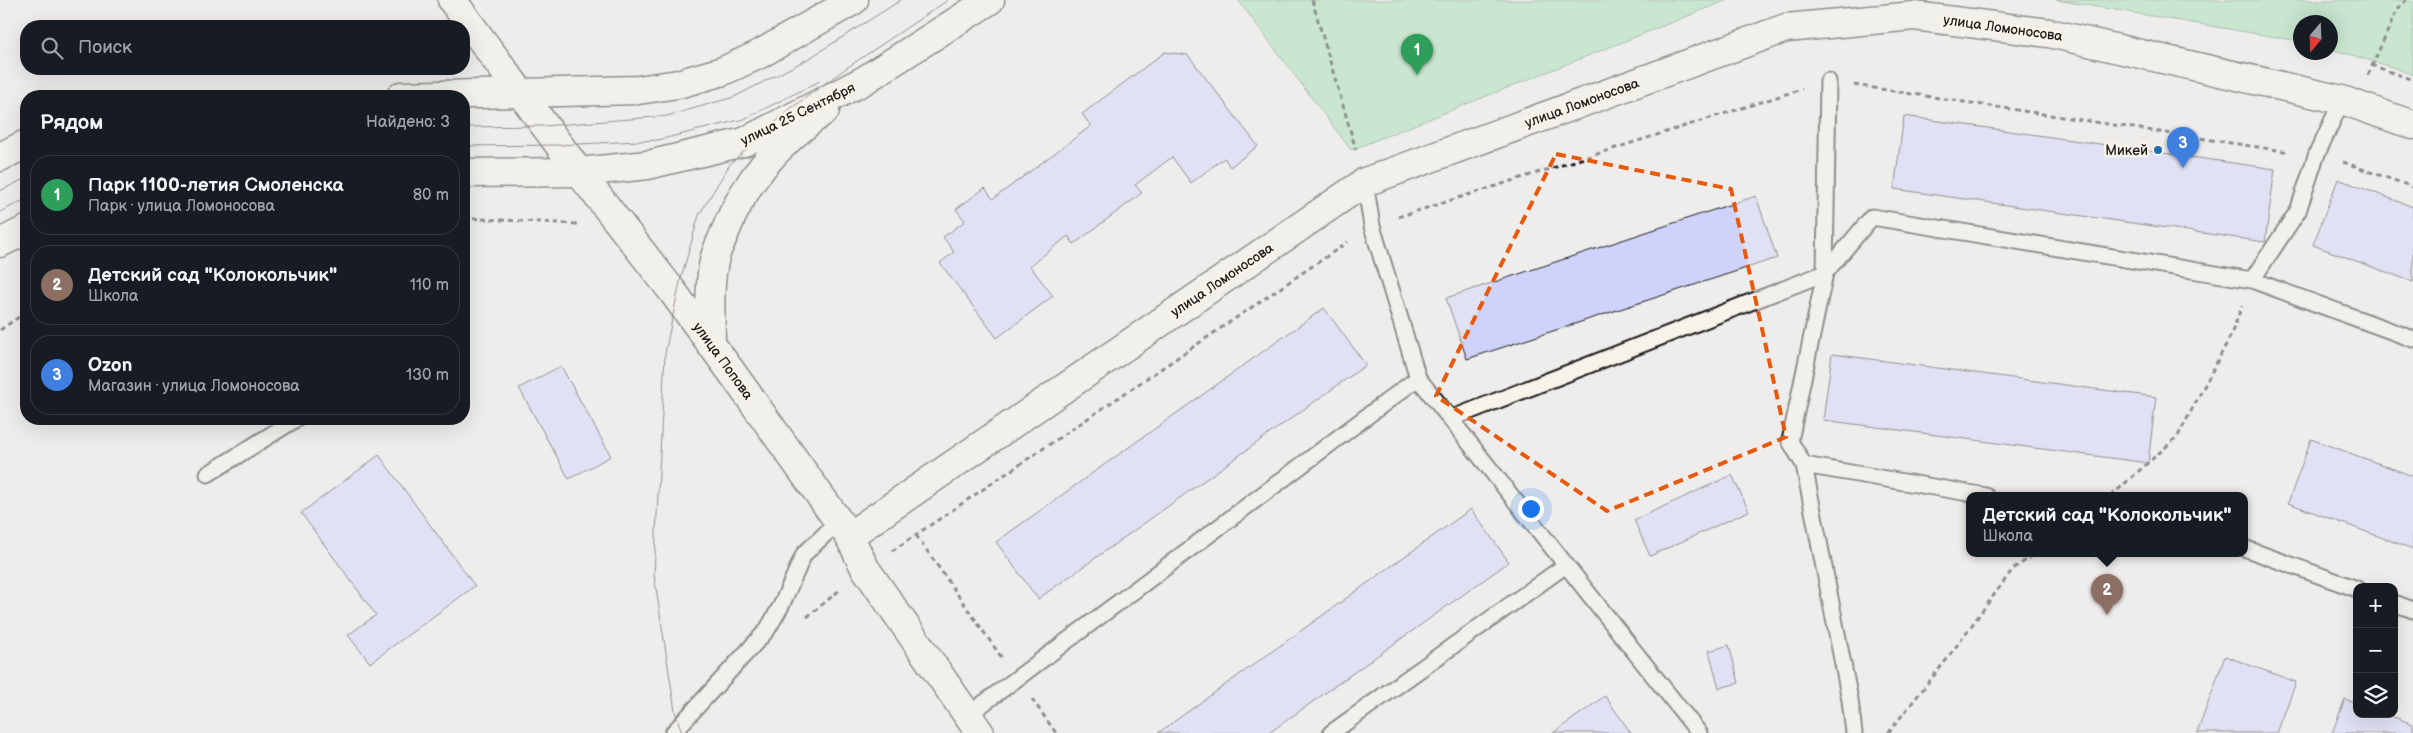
<!DOCTYPE html>
<html lang="ru">
<head>
<meta charset="utf-8">
<style>
	:root { --surface:#171b24; --page:#242831; --text:#f1f3f6; --muted:#9ea1a6; --line:#363941; --accent:#1f6fb2 }
	body { margin:0; font-family:"Balsamiq Sans",sans-serif; background:var(--page); color:var(--text) }
	.controls { position:absolute; right:15px; bottom:15px; display:grid; overflow:hidden; border-radius:10px; box-shadow:0 5px 20px #0002 }
	.controls button { width:45px; height:45px; display:grid; place-items:center; padding:0; border:0; border-bottom:1px solid var(--line); background:var(--surface); color:var(--text); font:25px sans-serif }
	.compass { position:absolute; left:2293px; top:15px; width:45px; height:45px; border-radius:50%; background:var(--surface); box-shadow:0 5px 20px #0002; rotate:199deg }
	.you { position:absolute; left:1530px; top:508px; width:18px; height:18px; margin:-12px; border:4px solid #fff; border-radius:50%; background:#1a73e8; box-shadow:0 0 0 8px #1a73e833 }
	.badge { display:grid; place-items:center; width:32px; height:32px; border-radius:50%; background:var(--accent); color:#fff; font-size:16px; font-weight:700 }
	.pin { position:absolute; translate:-50% -41px; filter:drop-shadow(0 1px 2px #0008) }
	.pin::after { content:''; position:absolute; top:26px; width:18px; height:15px; background:inherit; clip-path:polygon(0 0,100% 0,50% 100%) }
	.popup { position:absolute; left:1966px; top:492px; width:282px; height:65px; box-sizing:border-box; display:grid; place-content:center; border-radius:10px; background:var(--surface); filter:drop-shadow(0 1px 4px #0005); font-size:16px; white-space:nowrap; color:var(--muted) }
	.popup b { font-size:19px; color:var(--text) }
	.popup::after { content:''; position:absolute; left:50%; top:100%; margin-left:-10px; border:10px solid transparent; border-top-color:var(--surface) }
	.list { margin:0; padding:0; list-style:none }
	h2 { display:flex; justify-content:space-between; align-items:center; height:65px; margin:0; padding:0 20px; font-size:21px }
	h2 small { font-size:16px; font-weight:400; color:var(--muted) }
	.list li { display:grid; grid-template-columns:32px 1fr auto; gap:15px; align-items:center; box-sizing:border-box; height:80px; margin:0 10px 10px; padding:0 10px; border:1px solid var(--line); border-radius:20px }
	.list b { display:block; font-size:19px; white-space:nowrap }
	.list p { margin:0; font-size:16px; white-space:nowrap; color:var(--muted) }
	.list em { font-size:16px; font-style:normal; color:var(--muted) }
	.icon { flex:none; width:28px; height:28px; fill:none; stroke:currentColor; stroke-width:2; stroke-linecap:round; stroke-linejoin:round }
	.map { position:relative; flex:none; width:2413px; height:733px; overflow:hidden }
	.search { position:absolute; background:var(--surface); box-shadow:0 5px 20px #0002; left:20px; top:20px; width:450px; height:55px; display:flex; align-items:center; gap:12px; box-sizing:border-box; padding:0 18px; border-radius:20px; color:var(--muted); font-size:19px }
	.panel { position:absolute; background:var(--surface); box-shadow:0 5px 20px #0002; left:20px; top:90px; width:450px; height:335px; border-radius:20px }
	.map>svg:first-child { display:block }
</style>
</head>
<body>
<div class="map">
<svg width="2413" height="733" viewBox="0 0 2413 733">
	<rect width="100%" height="100%" fill="#efedec"/>
	<filter id="ink" filterUnits="userSpaceOnUse"><feTurbulence type="fractalNoise" baseFrequency=".02" numOctaves="2"/><feDisplacementMap in="SourceGraphic" scale="10" xChannelSelector="R" yChannelSelector="G"/><feConvolveMatrix kernelMatrix="1 2 1 2 8 2 1 2 1" color-interpolation-filters="sRGB"/></filter>
	<g filter="url(#ink)">
		<path fill="#9ce1ae" stroke="#5c7e65" d="M1238,0H1728L1351,150Z
			M2056,0H2413V75L2395,68L2331,49L2330,22H2300V41Z"/>
		<path fill="#cfd3fc" stroke="#1c1c1c" d="M1165,52L1188,55L1258,146L1230,167L1224,158L1191,183L1172,157L1135,185L1142,193L1074,244L1068,236L1030,266L1053,296L997,338L940,263L954,252L943,237L965,221L956,209L985,188L993,199L1091,126L1082,114Z
			M1904,116L2275,169L2265,242L1894,189Z
			M2338,179L2413,207V282L2313,245Z
			M1756,196L1777,258L1467,359L1446,298Z
			M1324,308L1366,365L1038,599L996,542Z
			M1832,354L2156,397L2148,463L1823,420Z
			M561,366L611,456L569,479L519,388Z
			M2311,439L2413,476V549L2288,503Z
			M379,455L475,586L370,663L348,635L376,615L301,513Z
			M1732,475L1749,511L1650,556L1634,520Z
			M1471,509L1509,562L1269,733H1158Z
			M1729,645L1739,683L1719,688L1709,651Z
			M2225,656L2296,682L2277,733H2197Z
			M1605,696L1631,733H1553Z
			M2345,699L2357,704V714H2386L2413,724V733H2332Z"/>
		<g fill="none" stroke-linecap="round" stroke-linejoin="round">
			<defs>
				<path id="service" d="M1828,81L1825,273L1790,441L1804,465L1850,700L1854,733
					M1365,182L1372,226L1418,378L1699,733
					M2252,280L2298,211L2316,156L2342,100
					M1450,419L1825,273L1872,217L2252,280L2413,339
					M1804,465L1986,496
					M208,474L296,419
					M2244,548L2357,589
					M2394,603L2413,610
					M968,715L1418,378
					M673,733L767,630L781,606L804,554L838,522
					M1331,733L1566,565"/>
				<path id="minor" d="M579,172L673,292L733,374L849,536L865,568L980,733
					M711,345C711,317 708,285 715,257C717,249 722,240 725,232C747,177 778,144 825,110
					M849,536L1365,182L1786,28L1914,16L2049,33L2342,100L2413,125"/>
				<path id="tertiary" d="M452,0L579,172"/>
				<path id="secondary" d="M401,96L638,90L678,84L723,71L758,55L854,0
					M0,157L26,144
					M464,173L579,172L648,165L744,142L863,81L990,0
					M0,243L26,230"/>
			</defs>
			<use href="#service" stroke="#1c1c1c" stroke-width="19"/>
			<use href="#minor" stroke="#1c1c1c" stroke-width="31"/>
			<use href="#tertiary" stroke="#1c1c1c" stroke-width="31"/>
			<use href="#secondary" stroke="#1c1c1c" stroke-width="31"/>
			<path stroke="#1c1c1c" stroke-width="3" stroke-dasharray="5 4" stroke-linecap="butt" d="M1312,0L1356,150
				M2371,65L2413,80
				M2368,75L2397,10L2406,0
				M1854,85L2290,152
				M2343,162L2413,187
				M1398,217L1802,89
				M464,218L578,224
				M0,330L26,312
				M2111,496L2178,436L2230,337L2242,306
				M916,535L1002,658
				M892,551L1348,242
				M807,617L841,589
				M1032,699L1056,733
				M1888,733L1947,659L2013,569L2035,554"/>
			<use href="#service" stroke="#f7f3e8" stroke-width="15"/>
			<use href="#minor" stroke="#f7f3e8" stroke-width="28"/>
			<use href="#tertiary" stroke="#f7f3e8" stroke-width="28"/>
			<use href="#secondary" stroke="#f7f3e8" stroke-width="28"/>
			<path stroke="#1c1c1c" stroke-width="1" d="M464,127L544,126L667,116L734,97L808,59L901,0
				M464,146L560,145L658,140L744,119L820,81
				M0,191L26,178
				M0,212L26,199
				M682,733L675,711L654,575L665,353L680,282L699,215L730,164L790,109L845,69L948,0"/>
		</g>
	</g>
	<path d="M0 0H2413V733H0ZM1556,154L1731,189L1786,437L1607,511L1436,396Z" fill="#efedec" fill-opacity=".55" fill-rule="evenodd"/>
	<path fill="none" stroke="#e8590c" stroke-width="4" stroke-dasharray="10 6" stroke-linejoin="round" d="M1556,154L1731,189L1786,437L1607,511L1436,396Z"/>
	<circle fill="#1f6fb2" stroke="#f7f3e8" stroke-width="2" cx="2158" cy="150" r="5"/>
	<g text-anchor="middle" dominant-baseline="central" stroke-width="5" stroke-linejoin="round" paint-order="stroke">
		<g font-size="14" fill="#1c1c1c" stroke="#f7f3e8">
			<text transform="translate(2003 28) rotate(8)">улица Ломоносова</text>
			<text transform="translate(1582 103) rotate(-20)">улица Ломоносова</text>
			<text transform="translate(798 114) rotate(-26)">улица 25 Сентября</text>
			<text transform="translate(1222 280) rotate(-34)">улица Ломоносова</text>
			<text transform="translate(723 361) rotate(54)">улица Попова</text>
		</g>
		<g font-size="14" fill="#1c1c1c" stroke="#f7f3e8" text-anchor="end">
			<text x="2148" y="150">Микей</text>
		</g>
	</g>
</svg>
<div class="controls">
<button>+</button>
<button>−</button>
<button><svg class="icon" aria-label="layers" viewBox="0 0 24 24"><path d="M12 4l9 5-9 5-9-5zM3 14l9 5 9-5"/></svg></button>
</div>
<svg class="compass" viewBox="-18 -18 36 36"><path d="M0-13l5 13h-10z" fill="#e53935"/><path d="M0 13l5-13h-10z" fill="#9ea1a6"/></svg>
<div class="you"></div>
<div class="pin badge" style="left:1417px;top:75px;background:#2e9e5b">1</div>
<div class="pin badge" style="left:2107px;top:615px;background:#8d6e63">2</div>
<div class="popup"><b>Детский сад &quot;Колокольчик&quot;</b>Школа</div>
<div class="pin badge" style="left:2183px;top:168px;background:#3f7fe0">3</div>
<div class="search"><svg class="icon" aria-label="search" viewBox="0 0 24 24"><circle cx="10" cy="10" r="6"/><path d="M15 15l6 6"/></svg>Поиск</div>
<section class="panel">
<h2>Рядом<small>Найдено: 3</small></h2>
<ul class="list">
<li><span class="badge" style="background:#2e9e5b">1</span><div><b>Парк 1100-летия Смоленска</b><p>Парк · улица Ломоносова</p></div><em>80 m</em></li>
<li><span class="badge" style="background:#8d6e63">2</span><div><b>Детский сад &quot;Колокольчик&quot;</b><p>Школа</p></div><em>110 m</em></li>
<li><span class="badge" style="background:#3f7fe0">3</span><div><b>Ozon</b><p>Магазин · улица Ломоносова</p></div><em>130 m</em></li>
</ul>
</section>
</div>
</body>
</html>
